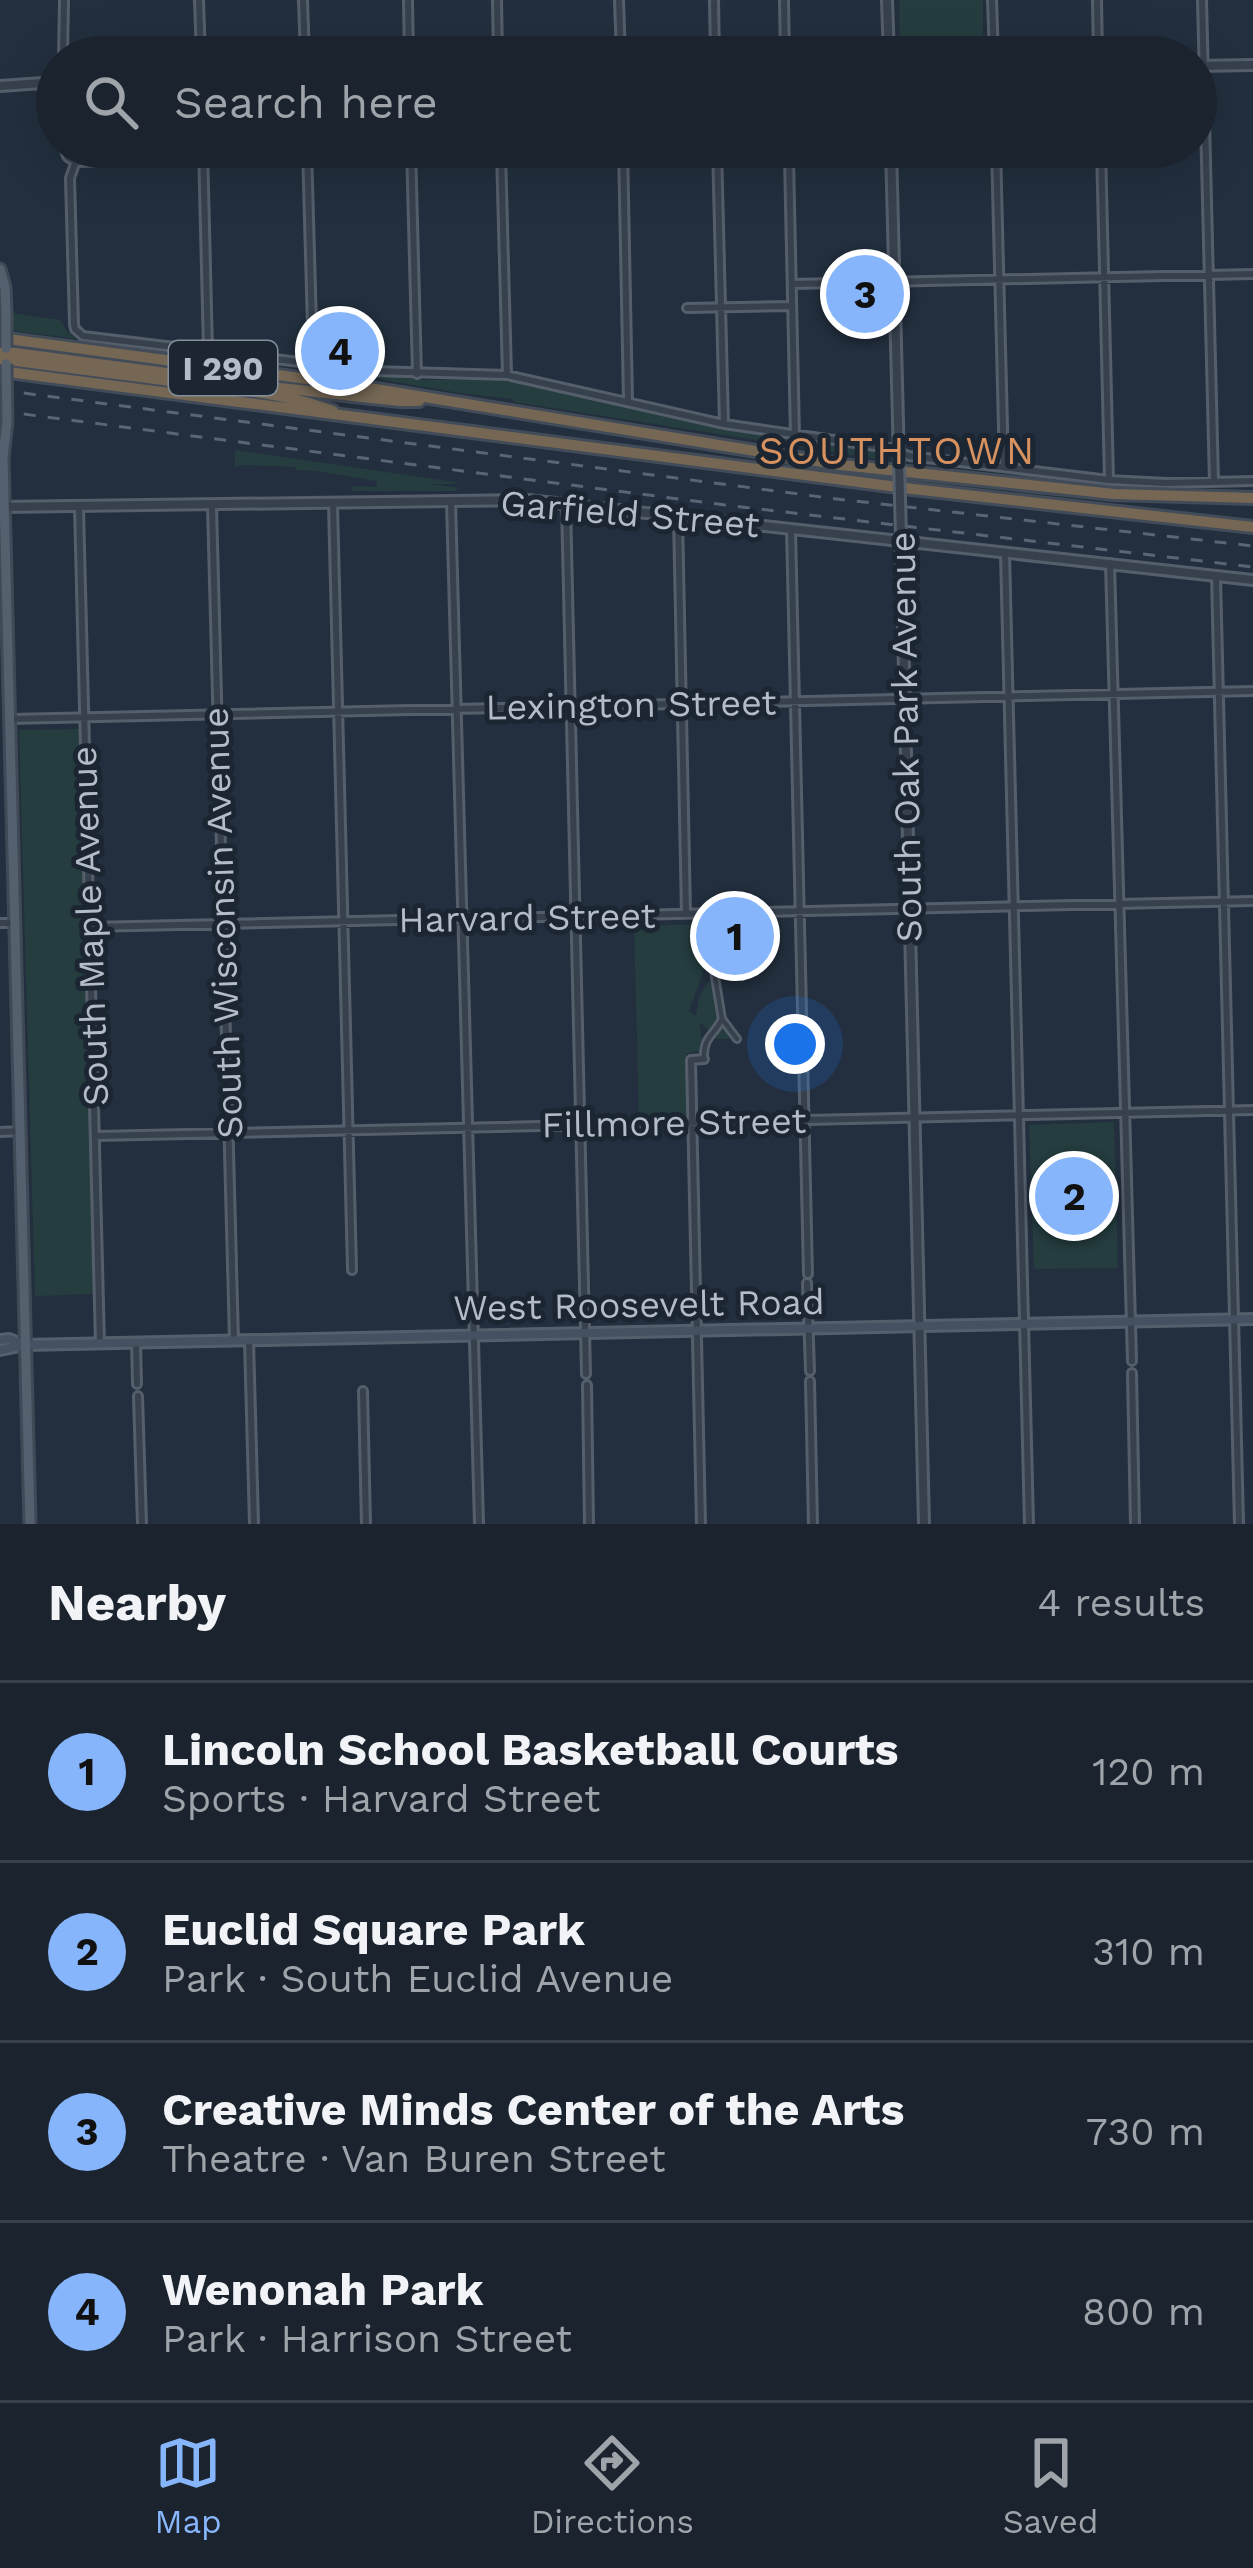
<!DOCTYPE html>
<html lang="en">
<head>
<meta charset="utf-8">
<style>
	:root { --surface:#1a232e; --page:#272f3a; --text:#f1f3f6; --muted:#9fa4aa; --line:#38404a; --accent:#87b5fb }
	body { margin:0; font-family:"Work Sans",sans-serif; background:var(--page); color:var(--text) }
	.you { position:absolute; left:795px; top:1044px; width:42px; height:42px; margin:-30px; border:9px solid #fff; border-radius:50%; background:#1a73e8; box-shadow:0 0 0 18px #1a73e833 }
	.badge { display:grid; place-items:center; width:78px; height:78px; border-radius:50%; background:var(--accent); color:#111; font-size:39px; font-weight:700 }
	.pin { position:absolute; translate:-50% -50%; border:6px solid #fff; box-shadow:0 3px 12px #0006 }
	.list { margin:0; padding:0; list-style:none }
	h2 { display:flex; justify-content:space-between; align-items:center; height:156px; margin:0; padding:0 48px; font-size:51px }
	h2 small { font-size:39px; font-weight:400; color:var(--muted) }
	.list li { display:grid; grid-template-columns:78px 1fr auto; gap:36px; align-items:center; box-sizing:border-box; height:180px; padding:0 48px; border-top:3px solid var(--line) }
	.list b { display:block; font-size:45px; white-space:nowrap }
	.list p { margin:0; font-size:39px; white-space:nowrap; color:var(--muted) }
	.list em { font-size:39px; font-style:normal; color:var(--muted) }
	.icon { flex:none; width:66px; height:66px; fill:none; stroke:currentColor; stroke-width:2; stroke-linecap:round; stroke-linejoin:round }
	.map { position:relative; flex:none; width:1253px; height:1524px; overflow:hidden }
	.search { position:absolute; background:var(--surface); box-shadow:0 12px 48px #0002; left:36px; right:36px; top:36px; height:132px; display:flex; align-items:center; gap:30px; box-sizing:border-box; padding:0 42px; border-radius:66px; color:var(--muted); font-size:45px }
	.sheet { height:876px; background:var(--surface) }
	nav { display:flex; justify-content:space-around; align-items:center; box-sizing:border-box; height:168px; border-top:3px solid var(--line); background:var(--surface); font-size:33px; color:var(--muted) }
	nav a { display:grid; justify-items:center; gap:6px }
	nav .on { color:var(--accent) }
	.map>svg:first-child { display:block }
</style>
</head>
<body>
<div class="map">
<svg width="1253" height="1524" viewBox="0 0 1253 1524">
	<rect width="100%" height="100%" fill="#232f3e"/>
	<path fill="#253d3f" d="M899,0H983V57H900Z
		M12,313L60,320L68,333L77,339L424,380L489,379L534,385L777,437L885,453L889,461L514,402L513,399L459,393L298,365L13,331Z
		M235,450L455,482V484H425L456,487L457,491H352L353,486L377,487V481L316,471L296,470V467L245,465L235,467Z
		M79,729L94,1294L35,1296L19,730Z
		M706,924L709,956L689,1011L696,1016L699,998L708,982H711L719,1026L730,1032L729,1039H717L700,1022L701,1036L708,1038V1049L686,1054V1118L639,1119L634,926Z
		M1114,1122L1118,1268L1034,1269L1029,1125Z"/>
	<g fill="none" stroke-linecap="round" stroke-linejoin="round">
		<defs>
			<path id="pedestrian" d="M722,1019L737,1039
				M704,1059C703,1036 714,1036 722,1019L713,965L715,924"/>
			<path id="minor" d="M199,0L201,57
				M303,0L305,57
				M408,0L409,57
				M497,0L498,57
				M619,0L621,57
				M714,0L715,57
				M784,0L785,57
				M992,0L994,57
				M1097,0L1098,57
				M1202,0L1214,482
				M63,57L64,0
				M203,147L208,350
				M307,147L313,362
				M411,147L417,374
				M623,147L628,401
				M717,147L724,424
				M791,147L789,158L795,436
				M996,147L1004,467
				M1101,147L1109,479
				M501,151L507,375
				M76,161L70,178L74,324L75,329L83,336L374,371L507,375L724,424L889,448L909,456L1109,480L1166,483L1253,481
				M792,284L1253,274
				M687,308L792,306
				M451,502L479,1524
				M333,504L352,1270
				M566,504L586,1374
				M212,506L234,1341
				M79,508L100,1344
				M678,516L686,914
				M791,529L808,1274
				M1005,553L1029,1524
				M1110,563L1132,1361
				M1216,576L1239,1524
				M10,719L1253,691
				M0,923H15
				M90,927L1253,901
				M0,1132L21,1131
				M96,1136L1253,1110
				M807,1283L810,1371
				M249,1341L254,1524
				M136,1343L137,1384
				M1132,1373L1135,1524
				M810,1381L813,1524
				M587,1385L589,1524
				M363,1391L366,1524
				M138,1396L142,1524
				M701,1524L691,1060L704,1059"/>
			<path id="tertiary" d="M887,0L889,57
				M1196,66L1253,65
				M0,86L57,82
				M65,147L68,156L76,161L643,147
				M71,147L76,155H89
				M891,147L899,462
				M0,507L528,500L1253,580
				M901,542L924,1524"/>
			<path id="secondary" d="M0,1340L9,1339L24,1345
				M0,1350L25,1345L1253,1319"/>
			<path id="primary" d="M0,269L5,287L6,312
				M7,422L3,457L30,1524"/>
			<path id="motorway" d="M0,338L345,384L841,465L1114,494L1253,498
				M0,351L280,388L400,401H419
				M0,359L186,383
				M0,371L913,489L1253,527
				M204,385C247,391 292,395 333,411"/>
		</defs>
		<use href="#pedestrian" stroke="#555f6c" stroke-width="10"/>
		<use href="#minor" stroke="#555f6c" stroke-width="12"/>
		<use href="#tertiary" stroke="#555f6c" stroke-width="14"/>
		<use href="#secondary" stroke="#555f6c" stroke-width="14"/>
		<use href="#primary" stroke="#404a57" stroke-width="15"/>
		<use href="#motorway" stroke="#424c59" stroke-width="16"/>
		<use href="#pedestrian" stroke="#37414e" stroke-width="4.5"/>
		<use href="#minor" stroke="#37414e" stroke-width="6"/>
		<use href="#tertiary" stroke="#37414e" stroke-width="8"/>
		<use href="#secondary" stroke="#455061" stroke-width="8"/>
		<use href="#primary" stroke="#55606e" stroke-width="9"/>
		<use href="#motorway" stroke="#756754" stroke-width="10"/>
		<path stroke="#596575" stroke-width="3" stroke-dasharray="12 12" stroke-linecap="butt" d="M0,390L837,499L1253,546
			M0,411L725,505L1253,567"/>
		<defs>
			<path id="tertiary-bridge" d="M899,462L901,536"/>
			<path id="primary-bridge" d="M6,312V348
				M6,364L7,422"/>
		</defs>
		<use href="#tertiary-bridge" stroke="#555f6c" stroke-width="14" stroke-linecap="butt"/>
		<use href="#primary-bridge" stroke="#404a57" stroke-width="15" stroke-linecap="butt"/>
		<use href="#tertiary-bridge" stroke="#37414e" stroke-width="8"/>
		<use href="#primary-bridge" stroke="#55606e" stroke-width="9"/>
	</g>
	<g text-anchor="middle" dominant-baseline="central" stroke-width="10" stroke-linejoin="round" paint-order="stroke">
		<rect fill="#1c2633" stroke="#868f9c" stroke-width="3" x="169" y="341" width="108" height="54" rx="9"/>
		<g font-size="33" font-weight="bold" fill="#b3bcc9">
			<text x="223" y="368">I 290</text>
		</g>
		<g font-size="36" fill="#b3bcc9" stroke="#1c2633">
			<text transform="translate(630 514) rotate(5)">Garfield Street</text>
			<text transform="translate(631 705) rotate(-1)">Lexington Street</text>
			<text transform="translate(906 737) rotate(-91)">South Oak Park Avenue</text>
			<text transform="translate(527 918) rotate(-1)">Harvard Street</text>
			<text transform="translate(223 923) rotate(-92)">South Wisconsin Avenue</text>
			<text transform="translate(90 926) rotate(-92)">South Maple Avenue</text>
			<text transform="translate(674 1123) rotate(-1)">Fillmore Street</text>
			<text transform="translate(639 1305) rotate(-1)">West Roosevelt Road</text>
		</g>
		<g font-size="39" letter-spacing="3" fill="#d8925f" stroke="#1c2633">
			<text x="898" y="450">SOUTHTOWN</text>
		</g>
	</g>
</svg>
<div class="you"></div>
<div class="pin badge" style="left:735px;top:936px">1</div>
<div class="pin badge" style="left:1074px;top:1196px">2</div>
<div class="pin badge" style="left:865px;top:294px">3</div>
<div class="pin badge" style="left:340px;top:351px">4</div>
<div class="search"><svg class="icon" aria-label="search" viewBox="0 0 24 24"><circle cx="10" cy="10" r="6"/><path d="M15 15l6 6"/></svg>Search here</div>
</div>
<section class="sheet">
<h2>Nearby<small>4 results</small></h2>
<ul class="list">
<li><span class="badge">1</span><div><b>Lincoln School Basketball Courts</b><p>Sports · Harvard Street</p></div><em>120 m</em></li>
<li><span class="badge">2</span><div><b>Euclid Square Park</b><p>Park · South Euclid Avenue</p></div><em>310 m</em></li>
<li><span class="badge">3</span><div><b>Creative Minds Center of the Arts</b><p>Theatre · Van Buren Street</p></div><em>730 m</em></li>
<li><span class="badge">4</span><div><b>Wenonah Park</b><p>Park · Harrison Street</p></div><em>800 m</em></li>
</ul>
</section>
<nav>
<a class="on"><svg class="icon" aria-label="map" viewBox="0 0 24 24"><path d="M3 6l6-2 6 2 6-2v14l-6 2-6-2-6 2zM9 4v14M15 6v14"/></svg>Map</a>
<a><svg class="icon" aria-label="directions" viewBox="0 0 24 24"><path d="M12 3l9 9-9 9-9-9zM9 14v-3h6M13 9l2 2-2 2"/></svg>Directions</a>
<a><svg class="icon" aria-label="saved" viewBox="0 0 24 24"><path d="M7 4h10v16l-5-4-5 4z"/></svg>Saved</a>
</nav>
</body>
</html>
